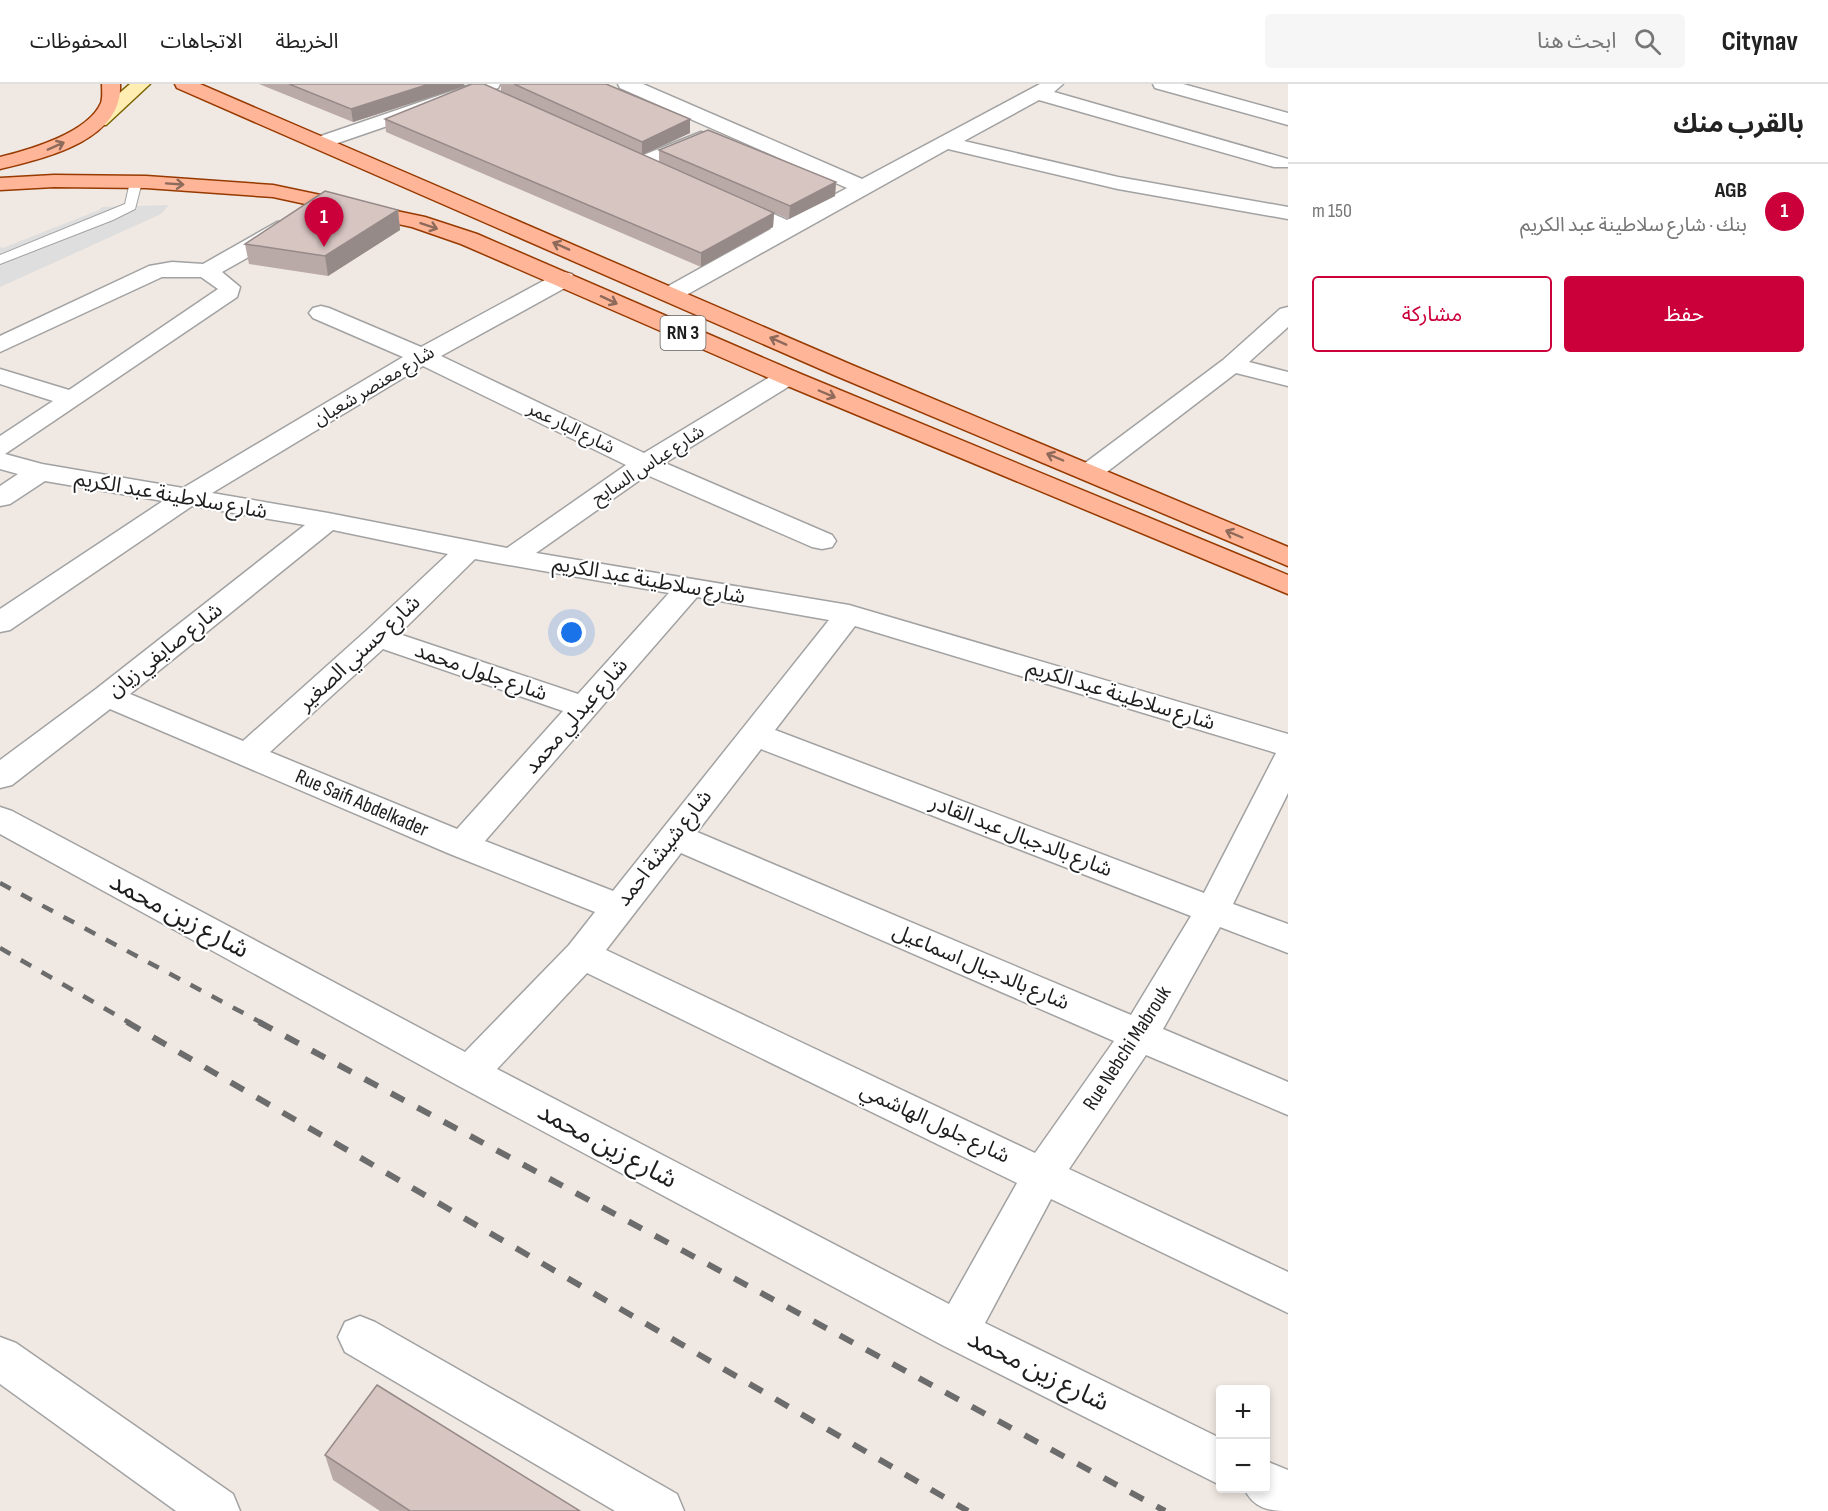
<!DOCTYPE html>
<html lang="ar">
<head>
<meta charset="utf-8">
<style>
	:root { --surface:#fff; --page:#f6f6f6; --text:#222; --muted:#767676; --line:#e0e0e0; --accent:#cb003a }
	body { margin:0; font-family:"Sofia Sans Condensed","Noto Sans Arabic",sans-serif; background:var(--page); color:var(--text); direction:rtl }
	.controls { position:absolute; right:18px; bottom:18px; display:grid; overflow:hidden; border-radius:6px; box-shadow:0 3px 9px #0003 }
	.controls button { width:54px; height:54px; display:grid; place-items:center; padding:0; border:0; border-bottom:2px solid var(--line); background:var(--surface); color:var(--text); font:30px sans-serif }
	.you { position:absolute; left:572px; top:549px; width:21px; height:21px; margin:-15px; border:4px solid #fff; border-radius:50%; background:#1a73e8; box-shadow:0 0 0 9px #1a73e833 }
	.badge { display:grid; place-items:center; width:39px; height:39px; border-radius:50%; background:var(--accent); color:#fff; font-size:20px; font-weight:700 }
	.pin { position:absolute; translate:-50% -50px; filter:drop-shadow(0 2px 3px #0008) }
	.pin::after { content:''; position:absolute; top:32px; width:21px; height:18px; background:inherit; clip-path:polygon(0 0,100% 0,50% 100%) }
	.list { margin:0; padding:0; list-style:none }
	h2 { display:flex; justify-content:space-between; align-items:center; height:78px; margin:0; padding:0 24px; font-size:26px }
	h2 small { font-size:20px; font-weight:400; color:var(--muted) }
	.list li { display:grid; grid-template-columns:39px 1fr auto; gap:18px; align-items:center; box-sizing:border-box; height:96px; padding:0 24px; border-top:2px solid var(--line) }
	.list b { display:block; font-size:22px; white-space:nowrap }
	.list p { margin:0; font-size:20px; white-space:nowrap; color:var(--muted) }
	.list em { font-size:20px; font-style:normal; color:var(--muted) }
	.actions { display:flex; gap:12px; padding:18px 24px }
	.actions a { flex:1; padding:14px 0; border:2px solid var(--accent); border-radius:6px; text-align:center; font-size:21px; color:var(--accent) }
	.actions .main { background:var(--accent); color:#fff }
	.icon { flex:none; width:33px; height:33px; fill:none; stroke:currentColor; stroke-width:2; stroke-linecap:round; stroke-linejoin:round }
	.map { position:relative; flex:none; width:1288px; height:1427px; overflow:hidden; direction:ltr }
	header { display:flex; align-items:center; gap:36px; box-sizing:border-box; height:84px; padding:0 30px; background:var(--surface); border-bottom:2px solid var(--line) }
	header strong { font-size:28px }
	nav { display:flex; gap:33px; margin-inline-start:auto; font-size:21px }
	.search { width:420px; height:54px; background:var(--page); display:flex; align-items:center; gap:15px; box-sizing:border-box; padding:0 21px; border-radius:6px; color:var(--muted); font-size:22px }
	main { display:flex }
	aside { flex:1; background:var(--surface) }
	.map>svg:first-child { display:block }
</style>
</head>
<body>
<header>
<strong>Citynav</strong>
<div class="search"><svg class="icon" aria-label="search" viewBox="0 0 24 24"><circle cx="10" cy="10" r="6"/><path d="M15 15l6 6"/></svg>ابحث هنا</div>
<nav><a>الخريطة</a><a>الاتجاهات</a><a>المحفوظات</a></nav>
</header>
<main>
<aside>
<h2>بالقرب منك<small></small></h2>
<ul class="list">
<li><span class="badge">1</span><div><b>AGB</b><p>بنك · شارع سلاطينة عبد الكريم</p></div><em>150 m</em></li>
</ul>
<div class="actions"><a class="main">حفظ</a><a>مشاركة</a></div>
</aside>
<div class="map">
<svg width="1288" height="1427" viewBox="0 0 1288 1427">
	<rect width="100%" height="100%" fill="#f0e8e2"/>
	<path fill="#dedede" d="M169,121L161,130L0,203V163L3,164L99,126L102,123Z"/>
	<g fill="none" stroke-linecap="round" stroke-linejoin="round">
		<defs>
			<path id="service" d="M136,94L142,98L135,125L113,136L0,180V171L125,120L130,98Z"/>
			<path id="minor" d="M473,0H500L498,4L329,62H315L312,58L315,54Z
				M618,0H643L862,95L1040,0H1063L1054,8L1288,75V83H1274L1039,16L964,57L1118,93L1288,123V135L1118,105L948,65L679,215L671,217L663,215L660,210L663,205L771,145L725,123L721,119L725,115L732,113L739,115L787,136L847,104L620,4Z
				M1153,0H1183L1288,29V41L1155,4Z
				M701,48L708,50L711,54L708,58L650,82H636L633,78L636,74Z
				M285,137L293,138L296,143L293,148L222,188L240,203L237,213L5,370L42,380L183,404L403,273L313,234L309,229L313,224L321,222L329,224L421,263L556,190L564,188L572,190L575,195L572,200L441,272L644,369L778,288L787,286L796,288L799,293L796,298L665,379L832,451L836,457L832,463L822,465L812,463L647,391L536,469L849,521L1288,650V709L1233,820L1288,840V869L1220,843L1163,945L1288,998V1031L1146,971L1069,1085L1288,1188V1229L1051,1115L985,1239L1220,1354V1401L942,1261L455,1000L0,750V723L12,727L465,968L569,861L595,828L450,770L110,625L12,701L0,704V676L96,605L305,441L192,422L10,546L0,548V525L163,417L45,397L10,420L0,422V402L18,390L0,385V352L53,317L0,300V285L69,306L218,205L201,193H162L0,268V252L149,182L172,178L203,180L277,138ZM423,282L626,381L507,464L328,429L212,409ZM333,446L448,470L367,546L243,657L130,610ZM475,475L669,509L578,610L399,550ZM697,513L829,536L613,807L485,757ZM855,542L1276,669L1204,809L775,646ZM383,565L563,627L457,745L270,668ZM761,665L1191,832L1131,931L697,748ZM681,769L1114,957L1035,1069L606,866ZM587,889L1017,1099L949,1220L497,985Z
				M1288,223V243L1249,278L1288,288V302L1236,289L1099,394L1090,396L1081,394L1077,388L1081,382L1223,276L1280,225Z
				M360,1232L375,1238L677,1410L684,1427H615L345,1268L338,1253L345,1238Z
				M0,1253L16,1259L233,1410L240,1427H176L0,1300Z
				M1266,1377L1288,1386V1427C1268,1427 1253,1424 1244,1404H1266Z"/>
			<path id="secondary" d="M130,0H150L106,41H92L89,37L92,33Z"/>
			<path id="primary" d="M102,0H120C123,57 44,74 0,85V73C29,66 88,49 101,19C103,13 102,6 102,0Z
				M175,0H200L852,281L1288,463V482L834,291L177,4Z
				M54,91L146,92L273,101L425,133L477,150L796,288L1288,491V510L778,298L461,160L412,143L273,113L146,104L54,103L0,106V94Z"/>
		</defs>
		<use href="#service" stroke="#a2a2a2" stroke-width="2"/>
		<use href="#minor" stroke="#a2a2a2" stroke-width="3"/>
		<use href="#secondary" stroke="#796400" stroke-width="3"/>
		<use href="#primary" stroke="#973a00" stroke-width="3"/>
		<use href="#service" fill="#fff" fill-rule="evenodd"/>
		<use href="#minor" fill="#fff" fill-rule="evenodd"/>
		<use href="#secondary" fill="#ffedb1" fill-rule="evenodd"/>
		<use href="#primary" fill="#ffb598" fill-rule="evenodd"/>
		<path stroke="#6c6c6c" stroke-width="4.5" stroke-dasharray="12 12" stroke-linecap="butt" d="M0,799L262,939
			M0,864L130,939"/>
		<path stroke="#6c6c6c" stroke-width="6" stroke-dasharray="15 15" stroke-linecap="butt" d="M127,938L968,1427
			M259,938L1165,1427"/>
	</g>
	<path fill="#b9a9a7" d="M259,0H464L465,2L353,38Z
		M501,0H606L690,49L643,71L659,78V66L836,98L835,112L789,135L774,129L773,143L701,183L386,48L385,35H562L501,7Z
		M398,126L400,146L328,192L249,180L245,160Z
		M325,1371L580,1427H380L333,1396Z"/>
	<path fill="#968a88" d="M429,0H464L465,2L353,38L351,25Z
		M690,35V49L642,71V58Z
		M836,98L835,112L789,135L790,122Z
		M398,126L400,146L328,192L325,172Z
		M774,129L773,143L701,183V169Z"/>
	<path fill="#d7c5c2" stroke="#968a88" stroke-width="1.5" d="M289,0H429L351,25Z
		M472,0H484L774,129L701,169L385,35Z
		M514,0H606L690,35L642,58Z
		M708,46L836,98L790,122L659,66Z
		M325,107L398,126L325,172L245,160Z
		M377,1301L580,1427H410L325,1371Z"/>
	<defs><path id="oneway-shaft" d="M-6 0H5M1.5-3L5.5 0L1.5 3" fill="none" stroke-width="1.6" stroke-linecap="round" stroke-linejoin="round" transform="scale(1.5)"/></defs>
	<g stroke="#8e6a5b">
		<use href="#oneway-shaft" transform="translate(56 62) rotate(-24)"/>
		<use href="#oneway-shaft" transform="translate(175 100) rotate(4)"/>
		<use href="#oneway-shaft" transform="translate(429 142) rotate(19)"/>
		<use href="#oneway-shaft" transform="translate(561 162) rotate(-156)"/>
		<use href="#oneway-shaft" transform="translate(609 216) rotate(25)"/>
		<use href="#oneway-shaft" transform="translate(778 257) rotate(-156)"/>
		<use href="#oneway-shaft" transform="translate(827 310) rotate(23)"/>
		<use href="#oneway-shaft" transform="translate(1055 373) rotate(-157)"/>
		<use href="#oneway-shaft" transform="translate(1234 450) rotate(-157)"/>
	</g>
	<g text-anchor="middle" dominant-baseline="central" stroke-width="4.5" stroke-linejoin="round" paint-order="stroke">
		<g font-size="18" fill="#1e1e1e" stroke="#fff">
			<text transform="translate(374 302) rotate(-31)">شارع معنصر شعبان</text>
			<text transform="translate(571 344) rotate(26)">شارع البار عمر</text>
			<text transform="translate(648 381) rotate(-33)">شارع عباس السايح</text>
		</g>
		<rect fill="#fff" stroke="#626262" stroke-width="1.5" x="660.5" y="232" width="45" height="34" rx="4.5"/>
		<g font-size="20" font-weight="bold" fill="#1e1e1e">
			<text x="683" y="249">RN 3</text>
		</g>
		<g font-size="21" fill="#1e1e1e" stroke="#fff">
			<text transform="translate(171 411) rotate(10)">شارع سلاطينة عبد الكريم</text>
			<text transform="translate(649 496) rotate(10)">شارع سلاطينة عبد الكريم</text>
			<text transform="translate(165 566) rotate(-38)">شارع صايفي زيان</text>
			<text transform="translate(359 569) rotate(-43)">شارع حسني الصغير</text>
			<text transform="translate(481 588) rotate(19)">شارع جلول محمد</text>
			<text transform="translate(1121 611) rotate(17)">شارع سلاطينة عبد الكريم</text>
			<text transform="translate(576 632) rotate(-49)">شارع عبدلي محمد</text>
			<text transform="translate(362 719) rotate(23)">Rue Saifi Abdelkader</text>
			<text transform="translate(1021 752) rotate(21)">شارع بالدجبال عبد القادر</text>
			<text transform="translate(664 764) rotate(-52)">شارع شيشة احمد</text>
			<text transform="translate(981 883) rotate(23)">شارع بالدجبال اسماعيل</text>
			<text transform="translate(1127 964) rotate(-57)">Rue Nebchi Mabrouk</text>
			<text transform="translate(935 1039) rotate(25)">شارع جلول الهاشمي</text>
		</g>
		<g font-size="26" fill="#1e1e1e" stroke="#fff">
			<text transform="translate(179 832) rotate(28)">شارع زين محمد</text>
			<text transform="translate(607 1062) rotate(28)">شارع زين محمد</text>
			<text transform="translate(1038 1287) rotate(26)">شارع زين محمد</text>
		</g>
	</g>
</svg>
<div class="controls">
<button>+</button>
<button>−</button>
</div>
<div class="you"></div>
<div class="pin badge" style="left:324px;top:163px">1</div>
</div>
</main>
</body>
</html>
